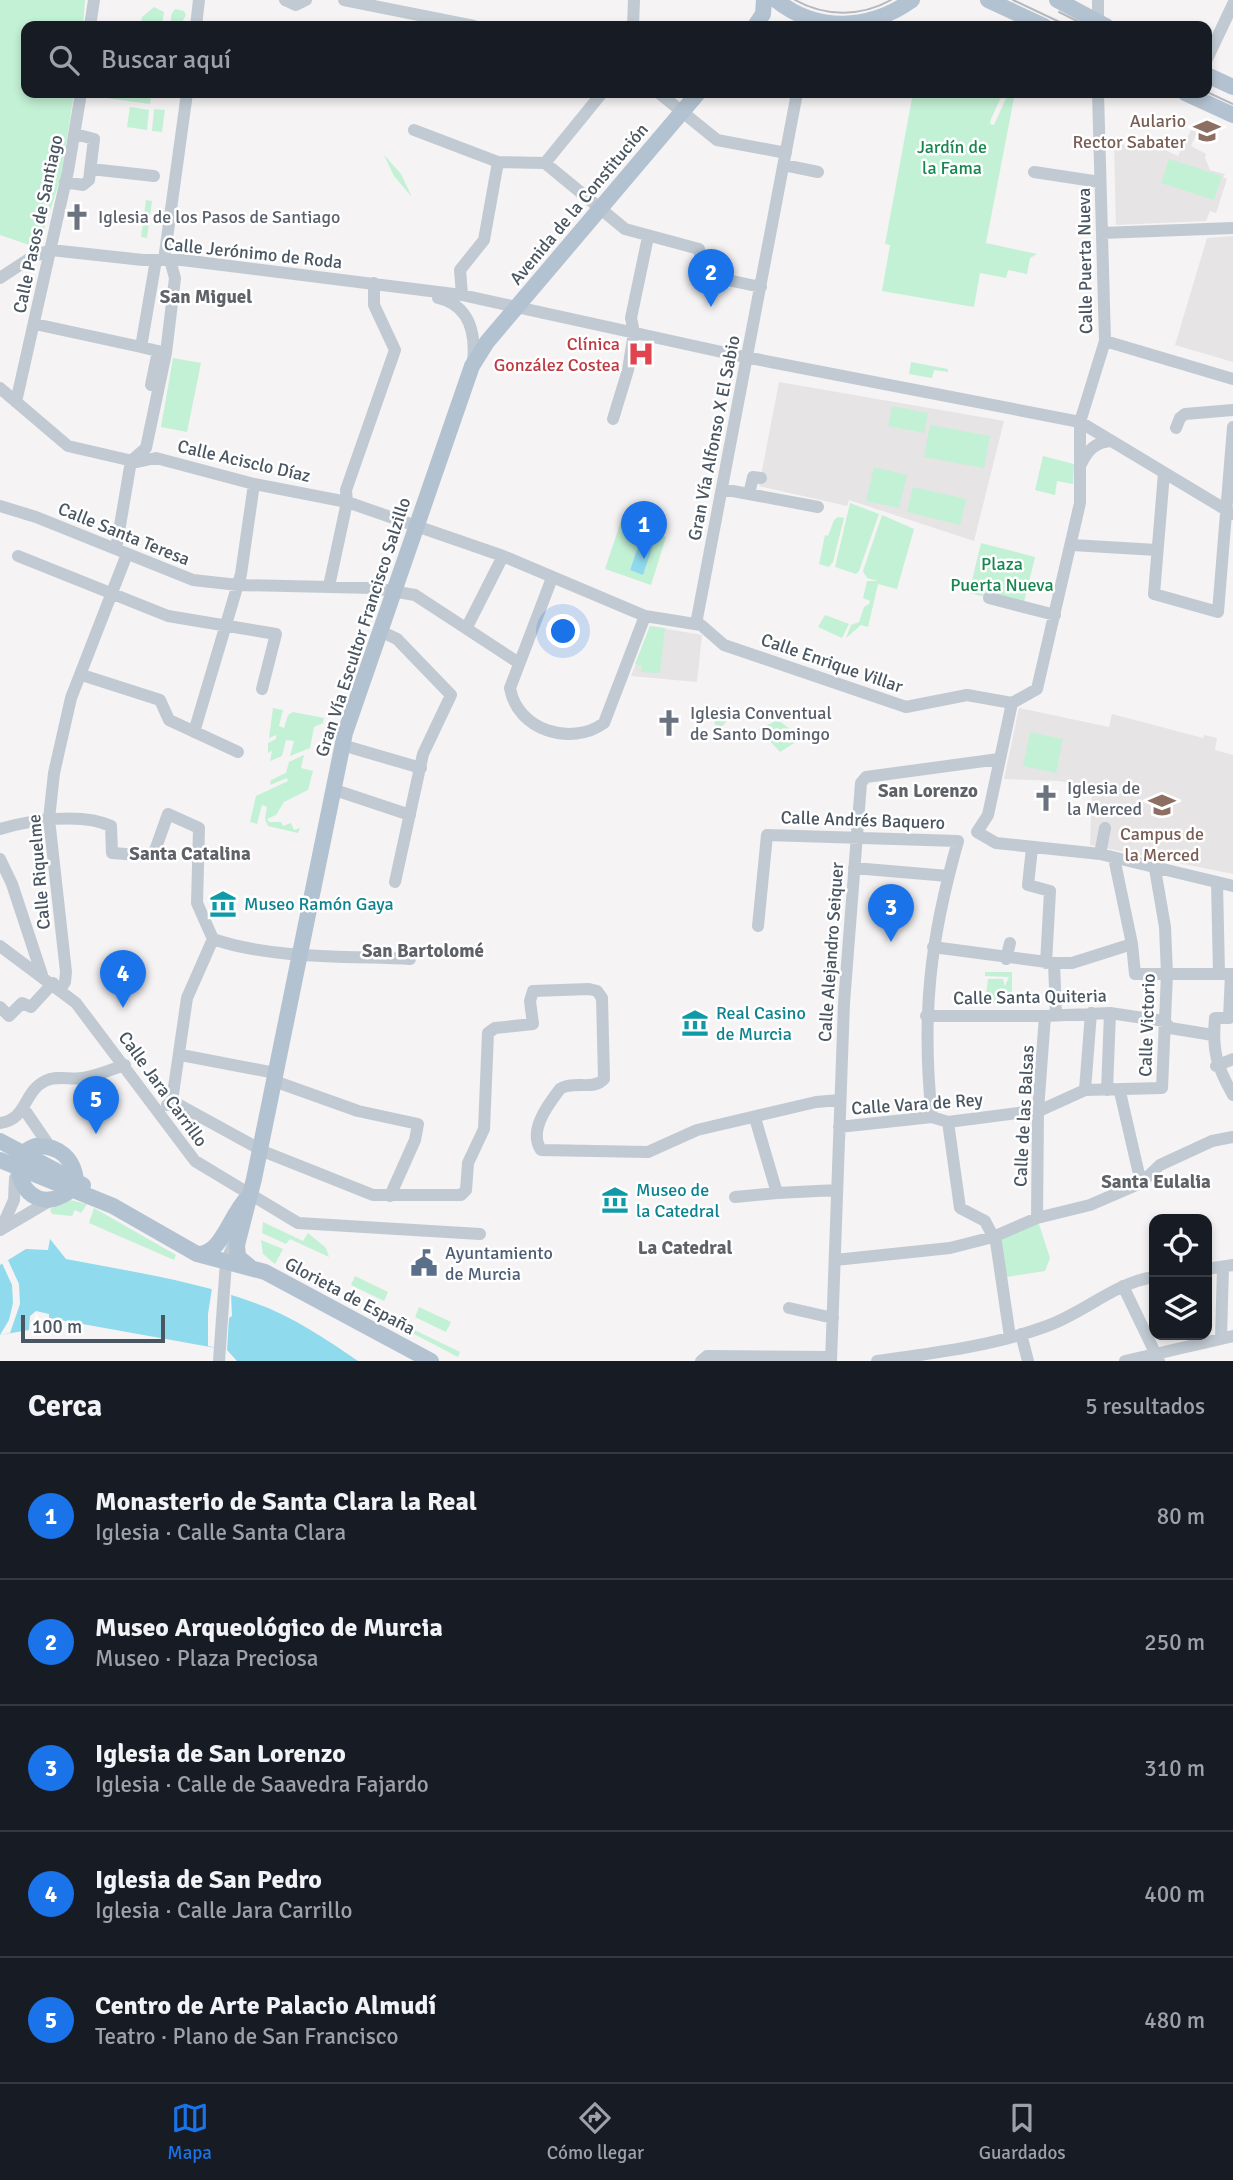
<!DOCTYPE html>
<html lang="es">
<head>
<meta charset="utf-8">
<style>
	:root { --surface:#171b24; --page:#242831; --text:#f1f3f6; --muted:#9ea1a6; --line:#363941; --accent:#1a73e8 }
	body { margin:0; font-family:Signika,sans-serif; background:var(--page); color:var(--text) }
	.controls { position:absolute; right:21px; bottom:21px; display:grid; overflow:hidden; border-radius:14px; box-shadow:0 4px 10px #0003 }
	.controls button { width:63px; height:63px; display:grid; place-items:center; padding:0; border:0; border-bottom:2px solid var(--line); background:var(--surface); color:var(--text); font:35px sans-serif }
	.scale { position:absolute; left:21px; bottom:18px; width:144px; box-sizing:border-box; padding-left:7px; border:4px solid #4a5661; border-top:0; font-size:19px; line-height:24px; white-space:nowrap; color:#4a5661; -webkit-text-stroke:5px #fff; paint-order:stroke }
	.you { position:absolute; left:564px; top:632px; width:24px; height:24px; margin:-18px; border:5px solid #fff; border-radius:50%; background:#1a73e8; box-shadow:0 0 0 10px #1a73e833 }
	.badge { display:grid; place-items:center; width:46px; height:46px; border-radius:50%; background:var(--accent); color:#fff; font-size:23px; font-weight:700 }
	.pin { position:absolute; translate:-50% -58px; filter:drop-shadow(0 2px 4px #0008) }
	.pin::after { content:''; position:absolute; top:37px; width:24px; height:21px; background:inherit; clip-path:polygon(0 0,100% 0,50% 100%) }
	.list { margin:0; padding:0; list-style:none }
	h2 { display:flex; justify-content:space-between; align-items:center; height:91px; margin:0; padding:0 28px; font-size:30px }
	h2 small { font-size:23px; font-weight:400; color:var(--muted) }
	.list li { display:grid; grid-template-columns:46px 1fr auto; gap:21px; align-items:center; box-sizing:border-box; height:126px; padding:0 28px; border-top:2px solid var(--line) }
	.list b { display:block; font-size:26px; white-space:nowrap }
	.list p { margin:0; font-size:23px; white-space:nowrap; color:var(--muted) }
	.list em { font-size:23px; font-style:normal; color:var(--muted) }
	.icon { flex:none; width:38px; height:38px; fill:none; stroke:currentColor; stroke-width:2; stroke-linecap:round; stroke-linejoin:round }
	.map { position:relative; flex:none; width:1233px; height:1361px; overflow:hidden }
	.search { position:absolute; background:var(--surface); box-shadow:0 4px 10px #0003; left:21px; right:21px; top:21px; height:77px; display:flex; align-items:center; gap:18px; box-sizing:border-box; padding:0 24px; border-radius:14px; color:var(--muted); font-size:26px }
	.sheet { height:721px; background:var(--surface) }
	nav { display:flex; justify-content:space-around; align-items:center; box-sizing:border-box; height:98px; border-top:2px solid var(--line); background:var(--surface); font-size:19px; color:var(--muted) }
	nav a { display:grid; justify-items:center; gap:4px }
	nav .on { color:var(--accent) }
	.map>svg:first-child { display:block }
</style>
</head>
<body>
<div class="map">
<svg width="1233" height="1361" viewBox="0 0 1233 1361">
	<rect width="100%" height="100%" fill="#f5f3f3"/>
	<path fill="#e6e4e5" d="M1191,130L1197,132L1191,146L1206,154L1205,158L1210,170L1225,174L1223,177L1227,179L1216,213L1210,211L1206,221L1116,225L1114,143L1162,151L1163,149L1178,156Z
		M1233,236V362L1175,345L1207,238Z
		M779,382L1004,421L974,541L849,500L847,506L759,486Z
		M650,626L702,635L697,682L631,676Z
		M1019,708L1109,727L1112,714L1203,738L1204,735L1217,738L1215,750L1233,755V874L1090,845L1092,789L1060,781L1004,779Z"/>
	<path fill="#c3f1d5" d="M0,0H85L83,26H26V93H74L61,177L38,248L0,235Z
		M154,7L164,12L162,26H140L142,17Z
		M175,9L184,11L186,15L180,26H171V15Z
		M111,93L151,96L150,104L106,98Z
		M913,93L1002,95L991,119L990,124L994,125L1007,96L1014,98L986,243L1037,254L1030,258L1027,274L1008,270L1006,278L980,273L974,307L882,291L890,245L885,244Z
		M130,107L149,110L147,130L127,127Z
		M154,109L165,110L162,132L152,131Z
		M384,155L401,174L412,197L394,176Z
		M1169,159L1222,176L1214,200L1161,183Z
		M146,200L152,201L147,238L141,237Z
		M173,358L201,363L187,432L161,427Z
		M911,362L948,369V372L934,370L932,378L909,374Z
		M892,406L928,413L924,433L888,426Z
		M930,425L990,436L984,468L924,457Z
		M1043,456L1074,464L1073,484L1057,481L1055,495L1035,490Z
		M874,467L907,475L899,508L866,501Z
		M913,487L966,499L960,525L907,512Z
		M850,503L879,514L859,571L856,574L835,567Z
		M882,515L914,529L897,589L878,584L868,627L861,625L846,638L851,625L859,622L864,607L869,604L870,601L863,598L867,581H878L867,578L863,571Z
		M838,517L844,518L833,562L829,567L819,564L825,535L828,536L834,520Z
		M621,521L644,529L630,570L643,574L657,534L666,537L651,585L605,569Z
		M981,543L1035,557L1023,606L969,593Z
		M825,615L849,624L842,638L818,627Z
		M650,626L665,628L660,673L641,672L642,666L635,664Z
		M718,707L726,722L718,731L710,713Z
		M273,708L283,710L279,726L284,728L288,715L293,712L324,718L323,723L314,727L310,748L290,756L294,741L286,740L282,756L270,761L272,751L268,753V743L276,739V735L269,738Z
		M778,720L802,738L780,752L759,729Z
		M1030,732L1063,739L1056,773L1023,766Z
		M304,755L301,768L313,771L308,790L284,802L276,815L267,819L269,822H281L283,826L291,823L294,830L300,828L298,833L268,826L265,819L267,807L262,805L257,824L250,822L256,796L288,781L287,778L270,785L271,780L286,773L289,762Z
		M985,972H1012V1004H993L986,995L988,979H1003L1005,986L1009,977L985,976Z
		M70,1200L87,1204L81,1213L75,1210L72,1216L52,1214L50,1209Z
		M94,1208L176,1255L174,1260L89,1223Z
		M1037,1218L1050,1258L1045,1271L1000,1278L996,1242Z
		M263,1222L303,1241L308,1233L326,1248L329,1257L290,1239L286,1244L262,1233Z
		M261,1240L283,1249L275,1264L263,1254Z
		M355,1276L388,1292L384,1301L351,1285Z
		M419,1307L451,1322L446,1332L415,1317Z
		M398,1322L460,1352L458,1357L397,1325Z"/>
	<path fill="#90daee" d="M644,529L657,534L643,575L630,570Z
		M50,1239L66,1259C129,1271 195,1281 255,1303C292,1316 326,1339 358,1361H237L227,1350L49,1318V1314L36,1311L30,1316L29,1330L0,1335V1265L26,1249L48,1250Z"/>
	<path fill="#f5f3f3" d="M8,1260L19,1284L20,1304L10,1333L0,1335L9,1320L13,1303L12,1285L2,1263Z
		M212,1288L231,1293L232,1316L229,1318L227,1350L208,1346V1314Z"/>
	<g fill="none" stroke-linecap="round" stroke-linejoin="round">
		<path stroke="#c1cad2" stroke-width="12" d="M285,0L296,5L306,0
			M344,0L474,26
			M90,26L94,0
			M196,26L199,0
			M633,26L634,0
			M1098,26V0
			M1207,59L1233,4
			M659,93L717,140L786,153
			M414,130L498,162L545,163L625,229L699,249L703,272L708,276L761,287
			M545,163L602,93
			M784,165L818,172
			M91,169L154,176
			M1034,172L1100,182
			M65,182L83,185L89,180L94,139L75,134
			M1102,233L1233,228
			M156,260L141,347L166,353
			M164,260L187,93
			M0,278L32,257L51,250L143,260H182L462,295L740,356L1080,422L1233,514
			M462,295L460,270L484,240L498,162
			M438,298C470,305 476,334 473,363
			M35,324L141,347
			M1105,341L1233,379
			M151,385L158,351
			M0,388L68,446L137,462L156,458L254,484L347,502L503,556L645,616L701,625L724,645L906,707L967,695L1012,703
			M16,402L68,171L81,93
			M613,419L628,370L634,333L631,318L648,237
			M1176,428L1180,418L1185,414L1233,410
			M131,461L146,448L166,353L175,278L170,260
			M1081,464C1088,450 1095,442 1112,441
			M1164,473L1154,594L1218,612L1233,427
			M722,489L818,507
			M749,494L753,477L761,478
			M0,506L36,517L193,580L238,585L374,588L415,595L519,663
			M1072,545L1157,550
			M116,549L131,461
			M18,556L168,616L276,634L262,689
			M552,578L510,688C517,730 571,747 604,723L645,616
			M329,586L347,502L346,490L395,350L374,305V283
			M989,598L1055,615
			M696,624L797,93
			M467,627L503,556
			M380,631L397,639L451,695L423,754L395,882
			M82,675L160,700L169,720L238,752
			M194,732L241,574L254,484
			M342,745L421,768
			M332,789L410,815
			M0,829C30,820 82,812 111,826L112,853L153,856L168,814L199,828L197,903L213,939C270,959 350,956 410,959
			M977,832L988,815L1012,703L1037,689L1080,503V422L1105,341L1098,93
			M977,832L996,843L1100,854L1233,886
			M1032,848L1028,885L1050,891L1046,963
			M1100,854L1105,828
			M1114,858L1132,944L1135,974H1233
			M0,859L12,884L42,975
			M854,868L948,876
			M1217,882L1219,974
			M758,926L767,835L958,841
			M0,946L76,1003L195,1161L298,1223L480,1234
			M933,947L1054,963H1072L1132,944
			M1006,959L1010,943
			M1054,963L1056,1014
			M1231,974L1229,1018H1215C1212,1051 1217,1067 1233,1095
			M60,989L65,982L66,972L49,819L54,773L71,698L127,554
			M0,1007L9,1016L22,1003L31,1007L53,983
			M926,1016H1045L1110,1013L1164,1021L1170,1028L1213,1035
			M181,1055L275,1073
			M1216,1066L1233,1059
			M274,1081L358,1111L418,1124L415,1140L390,1196
			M1085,1090L1091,1013
			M1107,1090L1110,1013
			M1120,1092L1141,1183
			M172,1101L265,1152L373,1195H461L466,1190L468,1163L484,1129L488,1033L495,1028L533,1024L530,1001L533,991L589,989L597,991L602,998L604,1079C594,1091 573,1080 560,1089C548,1105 528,1130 541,1150L648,1152L697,1130L816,1102L840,1100
			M167,1105L172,1101L187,998L213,939
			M24,1109L50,1147
			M932,1117C921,1016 930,939 958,841
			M755,1118L777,1193L837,1190
			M948,1122L960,1208L985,1221L996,1242L1010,1337
			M0,1123C27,1120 23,1092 45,1081C56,1075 71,1080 83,1078C97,1076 112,1069 125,1065
			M839,1127L932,1117L948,1122L1041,1110L1085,1090L1162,1088L1167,974L1165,927L1155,869
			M735,1197L777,1193
			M1037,1218L1038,1110L1045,1016
			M1,1229L14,1200L15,1178
			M0,1230L51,1200
			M835,1260L950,1248L993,1237L1037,1218L1090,1205L1141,1183L1160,1165L1212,1141L1233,1137
			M1207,1269L1233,1265
			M1123,1286L1159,1361
			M789,1308L833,1318
			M1021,1334L1028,1361
			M1221,1338L1223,1267
			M219,1361L226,1262L236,1238
			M701,1361L707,1356L831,1357
			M831,1361L844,1003L861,783L866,777L999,759
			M877,1361C934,1353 993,1346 1047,1326C1084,1313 1114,1283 1154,1277
			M1125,1361L1233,1336"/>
		<path stroke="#b3c2d1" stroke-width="16" d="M776,0C817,33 870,30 912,0
			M988,0L1044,26
			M1057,0L1106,26
			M755,26L763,14L764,0
			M1207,75L1233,87
			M1185,93L1233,115
			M0,1141L83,1185
			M36,1146C58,1145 74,1158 76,1181C74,1189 69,1192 61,1196C26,1215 0,1157 36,1146Z
			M0,1160L113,1206L197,1254L265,1272L431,1361
			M197,1254C222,1255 229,1216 248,1197
			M250,1267L238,1257L237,1245L254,1179L345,733L472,366L487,342L698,93"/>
		<path stroke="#b5b8bd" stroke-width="2" d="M795,0C825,17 861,17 891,0
			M1013,0L1068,26
			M1059,12L1087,26
			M1207,92L1233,104"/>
	</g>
	<defs>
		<symbol id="university-bare" viewBox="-9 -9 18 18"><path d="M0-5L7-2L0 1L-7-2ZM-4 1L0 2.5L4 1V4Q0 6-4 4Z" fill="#8d6e63" stroke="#fff" stroke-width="2.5" paint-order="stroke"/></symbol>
		<symbol id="church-bare" viewBox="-9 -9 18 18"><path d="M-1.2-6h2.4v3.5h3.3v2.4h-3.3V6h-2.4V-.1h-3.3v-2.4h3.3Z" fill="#6b7280" stroke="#fff" stroke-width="2.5" paint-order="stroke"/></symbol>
		<symbol id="hospital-bare" viewBox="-9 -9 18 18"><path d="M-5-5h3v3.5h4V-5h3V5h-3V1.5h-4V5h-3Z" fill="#e0444e" stroke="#fff" stroke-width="2.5" paint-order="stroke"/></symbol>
		<symbol id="museum-bare" viewBox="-9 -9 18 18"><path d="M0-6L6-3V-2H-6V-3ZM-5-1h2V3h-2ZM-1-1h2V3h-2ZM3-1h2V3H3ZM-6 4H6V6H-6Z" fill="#0f9aa8" stroke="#fff" stroke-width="2.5" paint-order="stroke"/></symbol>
		<symbol id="civic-bare" viewBox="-9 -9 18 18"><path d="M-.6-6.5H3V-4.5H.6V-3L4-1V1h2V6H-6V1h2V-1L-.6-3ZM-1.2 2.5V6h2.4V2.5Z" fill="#5c6f8a" stroke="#fff" stroke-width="2.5" paint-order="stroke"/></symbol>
	</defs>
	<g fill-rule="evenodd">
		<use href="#university-bare" x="1188" y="112" width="38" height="38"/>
		<use href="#church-bare" x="58" y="198" width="38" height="38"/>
		<use href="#hospital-bare" x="622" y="335" width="38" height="38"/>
		<use href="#church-bare" x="650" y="704" width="38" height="38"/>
		<use href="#church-bare" x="1027" y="779" width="38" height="38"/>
		<use href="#university-bare" x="1143" y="786" width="38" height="38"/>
		<use href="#museum-bare" x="204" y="885" width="38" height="38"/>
		<use href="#museum-bare" x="676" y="1004" width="38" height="38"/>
		<use href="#museum-bare" x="596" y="1181" width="38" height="38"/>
		<use href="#civic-bare" x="405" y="1244" width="38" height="38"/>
	</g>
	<g text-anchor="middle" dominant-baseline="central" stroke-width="5" stroke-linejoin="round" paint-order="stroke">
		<g font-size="18" fill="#785e54" stroke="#fff" text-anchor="end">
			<text x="1186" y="121">Aulario<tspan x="1186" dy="21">Rector Sabater</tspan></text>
			<text x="1162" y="834" text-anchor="middle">Campus de<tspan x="1162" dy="21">la Merced</tspan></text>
		</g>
		<g font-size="18" fill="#17864f" stroke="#fff">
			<text x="952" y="147">Jardín de<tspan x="952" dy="21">la Fama</tspan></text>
			<text x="1002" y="564">Plaza<tspan x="1002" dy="21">Puerta Nueva</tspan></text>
		</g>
		<g font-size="18" fill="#4a5661" stroke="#fff">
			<text transform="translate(579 204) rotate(-50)">Avenida de la Constitución</text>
			<text transform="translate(38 224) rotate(-78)">Calle Pasos de Santiago</text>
			<text transform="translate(253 253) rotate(6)">Calle Jerónimo de Roda</text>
			<text transform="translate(1085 261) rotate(-91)">Calle Puerta Nueva</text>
			<text transform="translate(714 438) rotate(-79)">Gran Vía Alfonso X El Sabio</text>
			<text transform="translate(244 461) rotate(13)">Calle Acisclo Díaz</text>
			<text transform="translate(124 534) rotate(22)">Calle Santa Teresa</text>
			<text transform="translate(363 627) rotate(-72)">Gran Vía Escultor Francisco Salzillo</text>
			<text transform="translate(832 663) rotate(19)">Calle Enrique Villar</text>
			<text transform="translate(863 820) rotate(2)">Calle Andrés Baquero</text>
			<text transform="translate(39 872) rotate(-95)">Calle Riquelme</text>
			<text transform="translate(831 952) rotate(-86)">Calle Alejandro Seiquer</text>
			<text transform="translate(1030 997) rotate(-1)">Calle Santa Quiteria</text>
			<text transform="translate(1147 1025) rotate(-88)">Calle Victorio</text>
			<text transform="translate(163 1089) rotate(54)">Calle Jara Carrillo</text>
			<text transform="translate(917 1104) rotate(-4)">Calle Vara de Rey</text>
			<text transform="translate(1024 1116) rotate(-87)">Calle de las Balsas</text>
			<text transform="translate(350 1296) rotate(28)">Glorieta de España</text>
		</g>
		<g font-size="18" fill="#5b616d" stroke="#fff" text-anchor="start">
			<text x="98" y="217">Iglesia de los Pasos de Santiago</text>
			<text x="690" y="713">Iglesia Conventual<tspan x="690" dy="21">de Santo Domingo</tspan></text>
			<text x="1067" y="788">Iglesia de<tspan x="1067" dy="21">la Merced</tspan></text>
		</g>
		<g font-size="18" fill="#be3a42" stroke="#fff" text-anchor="end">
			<text x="620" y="344">Clínica<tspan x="620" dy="21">González Costea</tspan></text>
		</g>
		<g font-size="18" fill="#0d838f" stroke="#fff" text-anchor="start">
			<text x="244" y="904">Museo Ramón Gaya</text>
			<text x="716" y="1013">Real Casino<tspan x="716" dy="21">de Murcia</tspan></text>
			<text x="636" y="1190">Museo de<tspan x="636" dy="21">la Catedral</tspan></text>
		</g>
		<g font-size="18" fill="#4e5e75" stroke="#fff" text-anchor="start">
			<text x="445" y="1253">Ayuntamiento<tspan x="445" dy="21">de Murcia</tspan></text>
		</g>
		<g font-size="19" font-weight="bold" fill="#5f6368" stroke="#fff">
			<text x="206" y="297">San Miguel</text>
			<text x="928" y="791">San Lorenzo</text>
			<text x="190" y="854">Santa Catalina</text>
			<text x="423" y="951">San Bartolomé</text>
			<text x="1156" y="1182">Santa Eulalia</text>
			<text x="685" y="1248">La Catedral</text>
		</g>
	</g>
</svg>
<div class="controls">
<button><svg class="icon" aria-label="locate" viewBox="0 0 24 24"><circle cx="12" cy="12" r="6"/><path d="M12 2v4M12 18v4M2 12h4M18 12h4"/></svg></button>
<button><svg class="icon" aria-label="layers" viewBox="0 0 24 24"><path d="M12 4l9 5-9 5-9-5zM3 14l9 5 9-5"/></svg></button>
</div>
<div class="scale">100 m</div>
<div class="you"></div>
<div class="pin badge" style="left:644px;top:559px">1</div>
<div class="pin badge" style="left:711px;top:307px">2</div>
<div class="pin badge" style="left:891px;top:942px">3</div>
<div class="pin badge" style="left:123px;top:1008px">4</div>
<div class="pin badge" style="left:96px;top:1134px">5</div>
<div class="search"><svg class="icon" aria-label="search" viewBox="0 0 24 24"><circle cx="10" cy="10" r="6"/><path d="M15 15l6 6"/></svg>Buscar aquí</div>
</div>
<section class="sheet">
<h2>Cerca<small>5 resultados</small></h2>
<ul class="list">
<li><span class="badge">1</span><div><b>Monasterio de Santa Clara la Real</b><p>Iglesia · Calle Santa Clara</p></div><em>80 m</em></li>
<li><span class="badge">2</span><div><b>Museo Arqueológico de Murcia</b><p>Museo · Plaza Preciosa</p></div><em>250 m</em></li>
<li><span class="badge">3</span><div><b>Iglesia de San Lorenzo</b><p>Iglesia · Calle de Saavedra Fajardo</p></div><em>310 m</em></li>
<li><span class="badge">4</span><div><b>Iglesia de San Pedro</b><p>Iglesia · Calle Jara Carrillo</p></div><em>400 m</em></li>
<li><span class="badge">5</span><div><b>Centro de Arte Palacio Almudí</b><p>Teatro · Plano de San Francisco</p></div><em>480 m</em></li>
</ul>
</section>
<nav>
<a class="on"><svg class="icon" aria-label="map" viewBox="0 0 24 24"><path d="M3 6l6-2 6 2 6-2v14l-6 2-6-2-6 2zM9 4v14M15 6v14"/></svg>Mapa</a>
<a><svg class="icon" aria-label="directions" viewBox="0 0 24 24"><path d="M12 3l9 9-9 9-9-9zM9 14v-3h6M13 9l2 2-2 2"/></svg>Cómo llegar</a>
<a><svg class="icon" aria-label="saved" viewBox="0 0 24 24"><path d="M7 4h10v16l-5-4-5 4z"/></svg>Guardados</a>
</nav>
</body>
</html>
